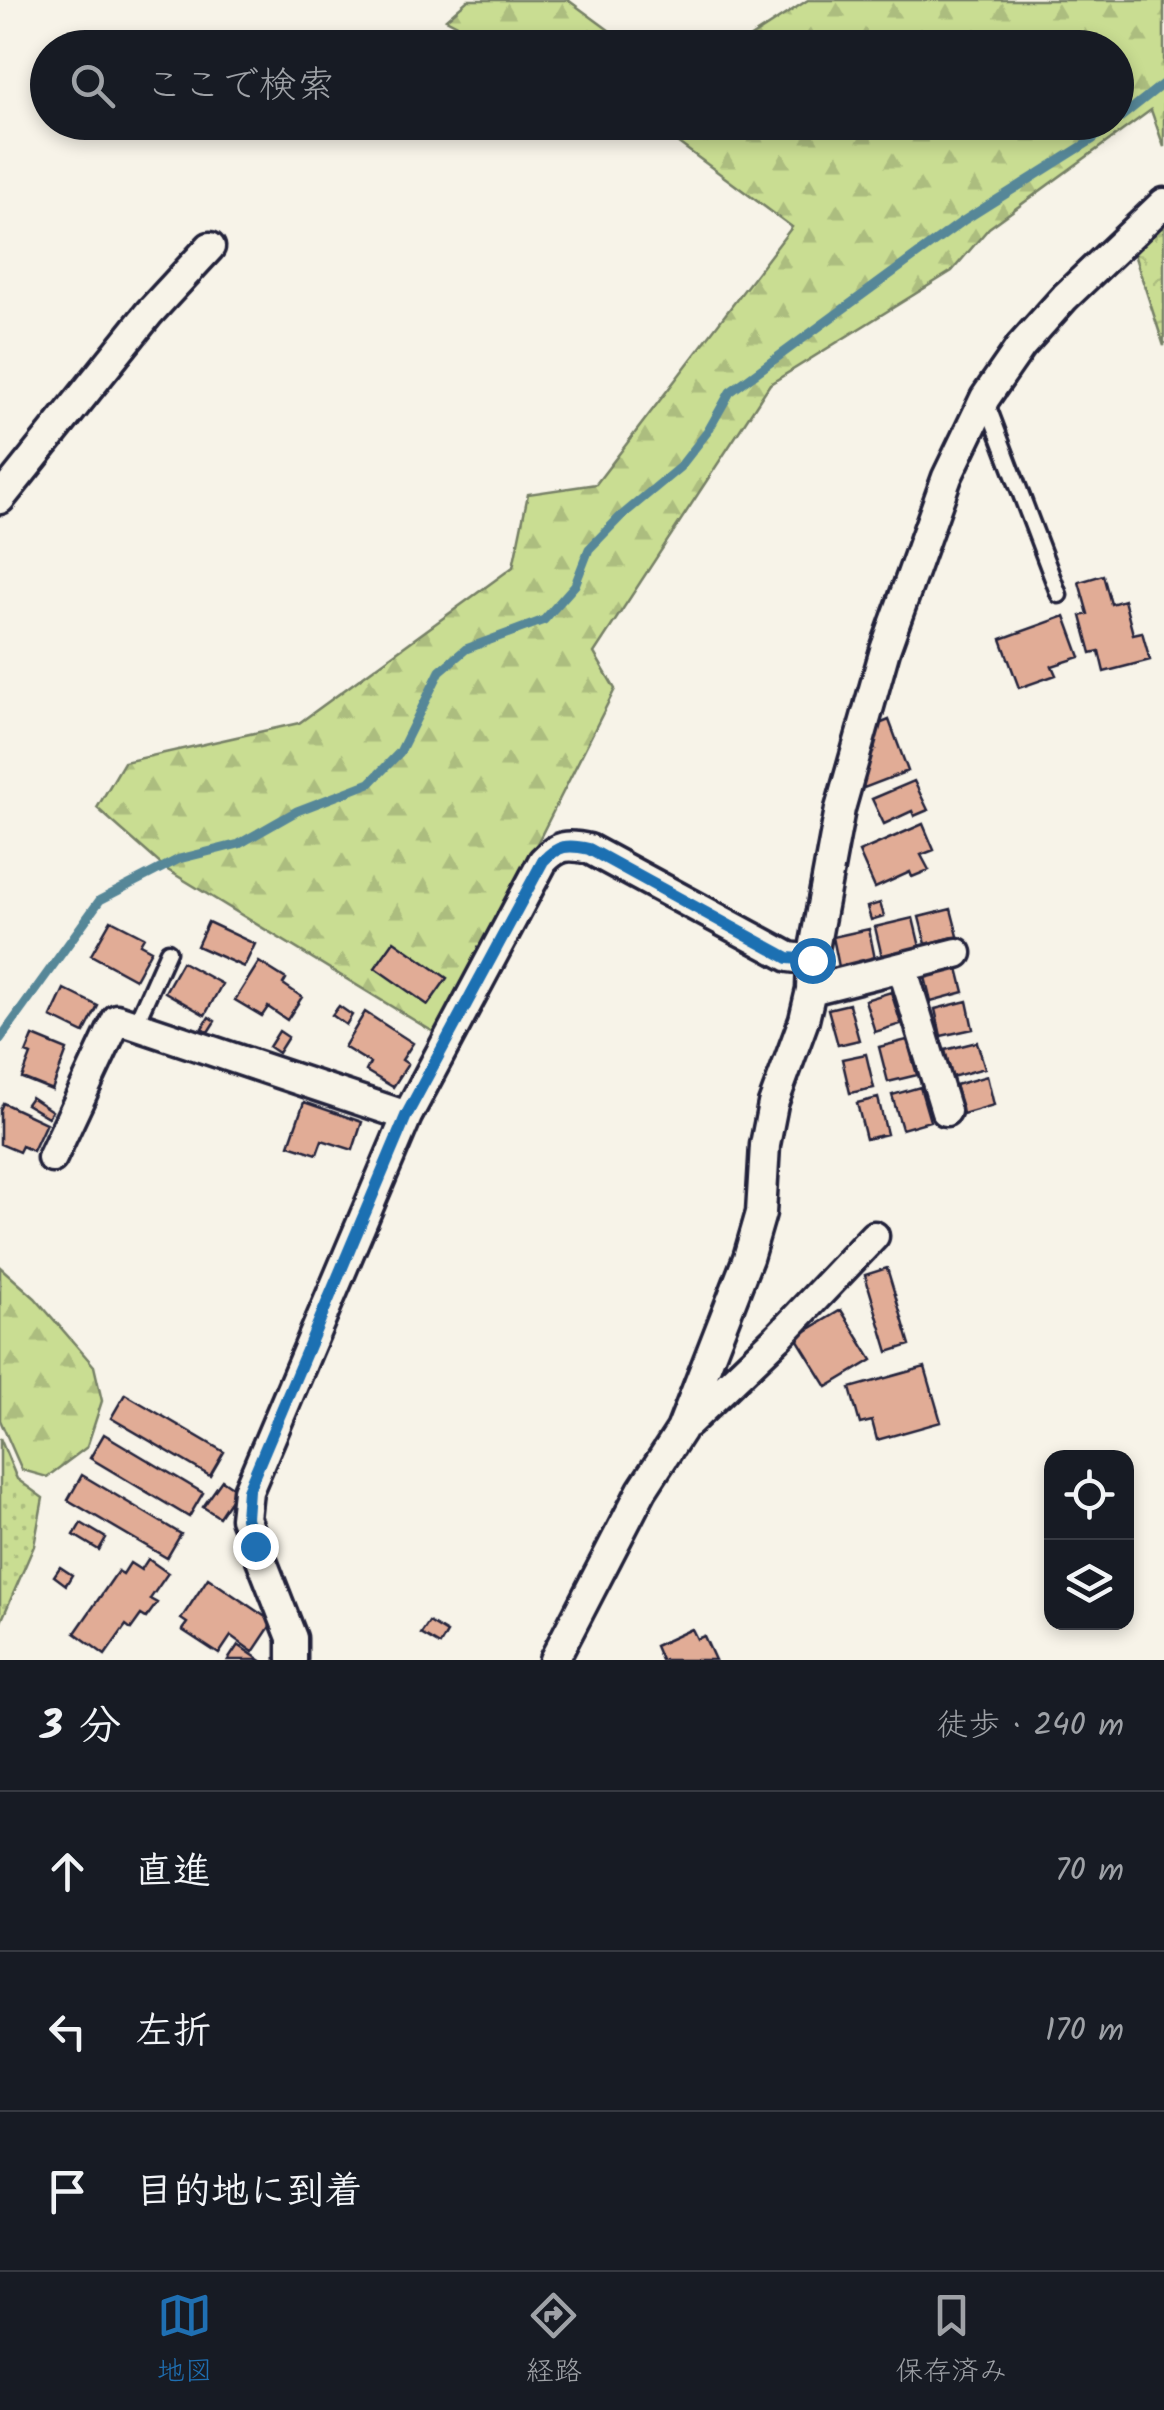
<!DOCTYPE html>
<html lang="ja">
<head>
<meta charset="utf-8">
<style>
	:root { --surface:#171b24; --page:#20242c; --text:#f1f3f6; --muted:#9ea1a6; --line:#363941; --accent:#1f6fb2 }
	body { margin:0; font-family:Kalam,"Klee One",sans-serif; background:var(--page); color:var(--text) }
	.controls { position:absolute; right:30px; bottom:30px; display:grid; overflow:hidden; border-radius:20px; box-shadow:0 5px 15px #0003 }
	.controls button { width:90px; height:90px; display:grid; place-items:center; padding:0; border:0; border-bottom:2px solid var(--line); background:var(--surface); color:var(--text); font:50px sans-serif }
	.stop { position:absolute; width:30px; height:30px; margin:-22px; border:8px solid #1f6fb2; border-radius:50%; background:#fff }
	.stop.end { background:#1f6fb2; border-color:#fff; box-shadow:0 2px 10px #0008 }
	.list { margin:0; padding:0; list-style:none }
	h2 { display:flex; justify-content:space-between; align-items:center; height:130px; margin:0; padding:0 40px; font-size:42px }
	h2 small { font-size:32px; font-weight:400; color:var(--muted) }
	.list li { display:grid; grid-template-columns:65px 1fr auto; gap:30px; align-items:center; box-sizing:border-box; height:160px; padding:0 40px; border-top:2px solid var(--line) }
	.list b { display:block; font-size:38px; white-space:nowrap }
	.list em { font-size:32px; font-style:normal; color:var(--muted) }
	.icon { flex:none; width:55px; height:55px; fill:none; stroke:currentColor; stroke-width:2; stroke-linecap:round; stroke-linejoin:round }
	.map { position:relative; flex:none; width:1164px; height:1660px; overflow:hidden }
	.search { position:absolute; background:var(--surface); box-shadow:0 5px 15px #0003; left:30px; right:30px; top:30px; height:110px; display:flex; align-items:center; gap:25px; box-sizing:border-box; padding:0 35px; border-radius:55px; color:var(--muted); font-size:38px }
	.sheet { height:610px; background:var(--surface) }
	nav { display:flex; justify-content:space-around; align-items:center; box-sizing:border-box; height:140px; border-top:2px solid var(--line); background:var(--surface); font-size:28px; color:var(--muted) }
	nav a { display:grid; justify-items:center; gap:5px }
	nav .on { color:var(--accent) }
	.map>svg:first-child { display:block }
</style>
</head>
<body>
<div class="map">
<svg width="1164" height="1660" viewBox="0 0 1164 1660">
	<defs>
		<pattern id="grass-dots" width="8" height="8" patternUnits="userSpaceOnUse" patternTransform="scale(2.5)"><rect width="8" height="8" fill="#c9dd92"/><path d="M2 2h.1M6 6h.1" fill="none" stroke="#acbd7f" stroke-width="1.8" stroke-linecap="round"/></pattern>
		<pattern id="forest-firs" width="22" height="20" patternUnits="userSpaceOnUse" patternTransform="scale(2.5)"><rect width="22" height="20" fill="#c9dd92"/><path d="M5 1l3.5 6h-7zM16 11l3.5 6h-7z" fill="#acbd7f"/></pattern>
		<pattern id="park-crowns" width="20" height="18" patternUnits="userSpaceOnUse" patternTransform="scale(2.5)"><rect width="20" height="18" fill="#c9dd92"/><path d="M2 6a3 3 0 1 1 6 0M12 15a3 3 0 1 1 6 0" fill="none" stroke="#acbd7f"/></pattern>
	</defs>
	<rect width="100%" height="100%" fill="#f7f3e8"/>
	<filter id="ink" filterUnits="userSpaceOnUse"><feTurbulence type="fractalNoise" baseFrequency=".01" numOctaves="2"/><feDisplacementMap in="SourceGraphic" scale="20" xChannelSelector="R" yChannelSelector="G"/><feConvolveMatrix kernelMatrix="1 2 1 2 8 2 1 2 1" color-interpolation-filters="sRGB"/></filter>
	<g filter="url(#ink)">
		<path fill="url(#grass-dots)" stroke="#768066" stroke-width="2.5" d="M0,1438L17,1479L43,1498L34,1546L0,1624Z"/>
		<path fill="url(#forest-firs)" stroke="#768066" stroke-width="2.5" d="M468,0H568L632,47H500L446,19Z
			M808,0H1164V147L1151,110L989,228L952,271L770,384L594,653L615,689L440,1036L166,869L97,808L124,762L299,723L513,567L528,494L596,484L792,227L669,136L643,123L1116,122V48L735,47Z
			M0,1267L35,1298L94,1366L102,1401L87,1447L47,1477L22,1470L0,1420Z"/>
		<path fill="url(#park-crowns)" stroke="#768066" stroke-width="2.5" d="M1164,223V346L1134,254Z"/>
		<g fill="none" stroke-linecap="round" stroke-linejoin="round">
			<path stroke="#578798" stroke-width="9" d="M1116,121L1164,83
				M0,1039L100,900L179,859L239,844L297,811L370,783L400,752L440,671L466,649L544,620L575,585L589,549L620,517L680,467L708,431L730,392L963,221L1092,140L1115,122"/>
		</g>
		<path fill="#e1ac96" stroke="#22223b" stroke-width="2.5" d="M1103,575L1111,604L1124,600L1133,634L1142,632L1150,660L1104,672L1099,651L1091,653L1081,616L1088,614L1079,582Z
			M1065,616L1080,657L1052,666L1056,675L1019,688L1001,639Z
			M889,720L908,771L864,788L856,769L858,755L875,749L867,729Z
			M914,781L928,810L914,816L912,811L884,824L872,799Z
			M923,824L934,850L921,855L929,870L912,877L910,872L875,888L859,852Z
			M880,903L884,916L871,920L867,907Z
			M951,909L958,936L926,944L919,917Z
			M913,918L920,947L882,957L875,927Z
			M111,920L144,937L140,944L151,950L135,979L91,955Z
			M208,922L255,944L244,967L197,946Z
			M869,929L875,959L839,967L833,937Z
			M394,941L447,978L428,1005L375,968Z
			M182,962L222,984L205,1015L165,992Z
			M259,962L286,979L283,984L302,997L287,1020L268,1007L262,1016L235,1000Z
			M958,968L964,992L931,1001L925,977Z
			M64,989L98,1006L84,1033L51,1017Z
			M891,992L901,1024L875,1032L865,1000Z
			M967,1001L973,1029L941,1036L935,1009Z
			M849,1004L859,1040L838,1045L828,1009Z
			M339,1006L352,1015L346,1025L332,1015Z
			M365,1012L413,1043L402,1060L408,1064L393,1087L366,1071L370,1063L344,1047Z
			M209,1017L215,1021L208,1032L202,1028Z
			M279,1031L288,1037L278,1053L269,1047Z
			M33,1036L67,1050L52,1090L22,1078L31,1055L26,1053Z
			M907,1040L917,1075L888,1082L879,1047Z
			M977,1042L985,1068L952,1077L945,1050Z
			M866,1054L874,1088L850,1093L842,1059Z
			M987,1076L994,1105L963,1114L955,1085Z
			M920,1087L930,1121L902,1129L892,1095Z
			M31,1097L52,1111L48,1117L26,1104Z
			M878,1098L887,1134L866,1139L857,1103Z
			M304,1102L362,1122L353,1150L322,1140L317,1154L289,1145Z
			M3,1103L46,1123L33,1151L22,1146L19,1152L0,1144V1110Z
			M887,1268L910,1345L888,1352L865,1275Z
			M841,1310L872,1360L827,1387L796,1337Z
			M925,1367L941,1422L877,1440L872,1421L860,1424L850,1388Z
			M125,1394L224,1452L210,1476L111,1418Z
			M104,1434L203,1493L189,1517L90,1458Z
			M82,1475L181,1534L167,1558L68,1500Z
			M222,1480L237,1490L219,1517L203,1507Z
			M81,1523L106,1538L99,1550L74,1535Z
			M148,1559L168,1573L150,1599L157,1603L146,1618L141,1615L131,1629L126,1625L105,1655L75,1633L118,1571L123,1574L130,1563L141,1570Z
			M60,1567L72,1575L66,1585L54,1576Z
			M208,1578L273,1622L253,1652L231,1636L219,1654L182,1630L187,1623L181,1619Z
			M429,1622L447,1633L440,1645L421,1634Z
			M692,1629L697,1639L704,1636L715,1660H661L655,1646Z
			M238,1645L260,1660H228Z"/>
		<g fill="none" stroke-linecap="round" stroke-linejoin="round">
			<defs>
				<path id="service" d="M985,399L1059,595
					M135,1025L168,951"/>
				<path id="minor" d="M0,499L149,313L210,247
					M902,967L946,1111
					M811,990L957,953
					M52,1158L117,1019L407,1116
					M688,1423L778,1337L874,1236
					M292,1660V1638L245,1518L248,1491L407,1116L543,861C558,845 568,844 589,849L789,957L812,960
					M554,1660L642,1490L681,1430L748,1258L761,1213L765,1145L773,1104L804,1020L811,990L812,960L840,809L885,650L947,477L985,398L1021,346L1065,297L1164,203"/>
			</defs>
			<use href="#service" stroke="#22223b" stroke-width="21"/>
			<use href="#minor" stroke="#22223b" stroke-width="35"/>
			<use href="#service" stroke="#f7f3e8" stroke-width="14"/>
			<use href="#minor" stroke="#f7f3e8" stroke-width="28"/>
		</g>
	</g>
	<g fill="none" stroke-linecap="round" stroke-linejoin="round" filter="url(#ink)">
		<path stroke="#1f6fb2" stroke-width="12" d="M255,1546L246,1518L248,1490L406,1116L543,861C558,845 568,844 589,849L788,958L812,960"/>
	</g>
</svg>
<div class="controls">
<button><svg class="icon" aria-label="locate" viewBox="0 0 24 24"><circle cx="12" cy="12" r="6"/><path d="M12 2v4M12 18v4M2 12h4M18 12h4"/></svg></button>
<button><svg class="icon" aria-label="layers" viewBox="0 0 24 24"><path d="M12 4l9 5-9 5-9-5zM3 14l9 5 9-5"/></svg></button>
</div>
<div class="stop" style="left:812px;top:960px"></div>
<div class="stop end" style="left:255px;top:1546px"></div>
<div class="search"><svg class="icon" aria-label="search" viewBox="0 0 24 24"><circle cx="10" cy="10" r="6"/><path d="M15 15l6 6"/></svg>ここで検索</div>
</div>
<section class="sheet">
<h2>3 分<small>徒歩 · 240 m</small></h2>
<ul class="list">
<li><svg class="icon" aria-label="ahead" viewBox="0 0 24 24"><path d="M12 20V5M6 11l6-6 6 6"/></svg><div><b>直進</b></div><em>70 m</em></li>
<li><svg class="icon" aria-label="left" viewBox="0 0 24 24"><path d="M17 20v-9H6M10 6l-5 5 5 5"/></svg><div><b>左折</b></div><em>170 m</em></li>
<li><svg class="icon" aria-label="arrive" viewBox="0 0 24 24"><path d="M6 21V4h12l-3 4 3 4H6"/></svg><div><b>目的地に到着</b></div></li>
</ul>
</section>
<nav>
<a class="on"><svg class="icon" aria-label="map" viewBox="0 0 24 24"><path d="M3 6l6-2 6 2 6-2v14l-6 2-6-2-6 2zM9 4v14M15 6v14"/></svg>地図</a>
<a><svg class="icon" aria-label="directions" viewBox="0 0 24 24"><path d="M12 3l9 9-9 9-9-9zM9 14v-3h6M13 9l2 2-2 2"/></svg>経路</a>
<a><svg class="icon" aria-label="saved" viewBox="0 0 24 24"><path d="M7 4h10v16l-5-4-5 4z"/></svg>保存済み</a>
</nav>
</body>
</html>
